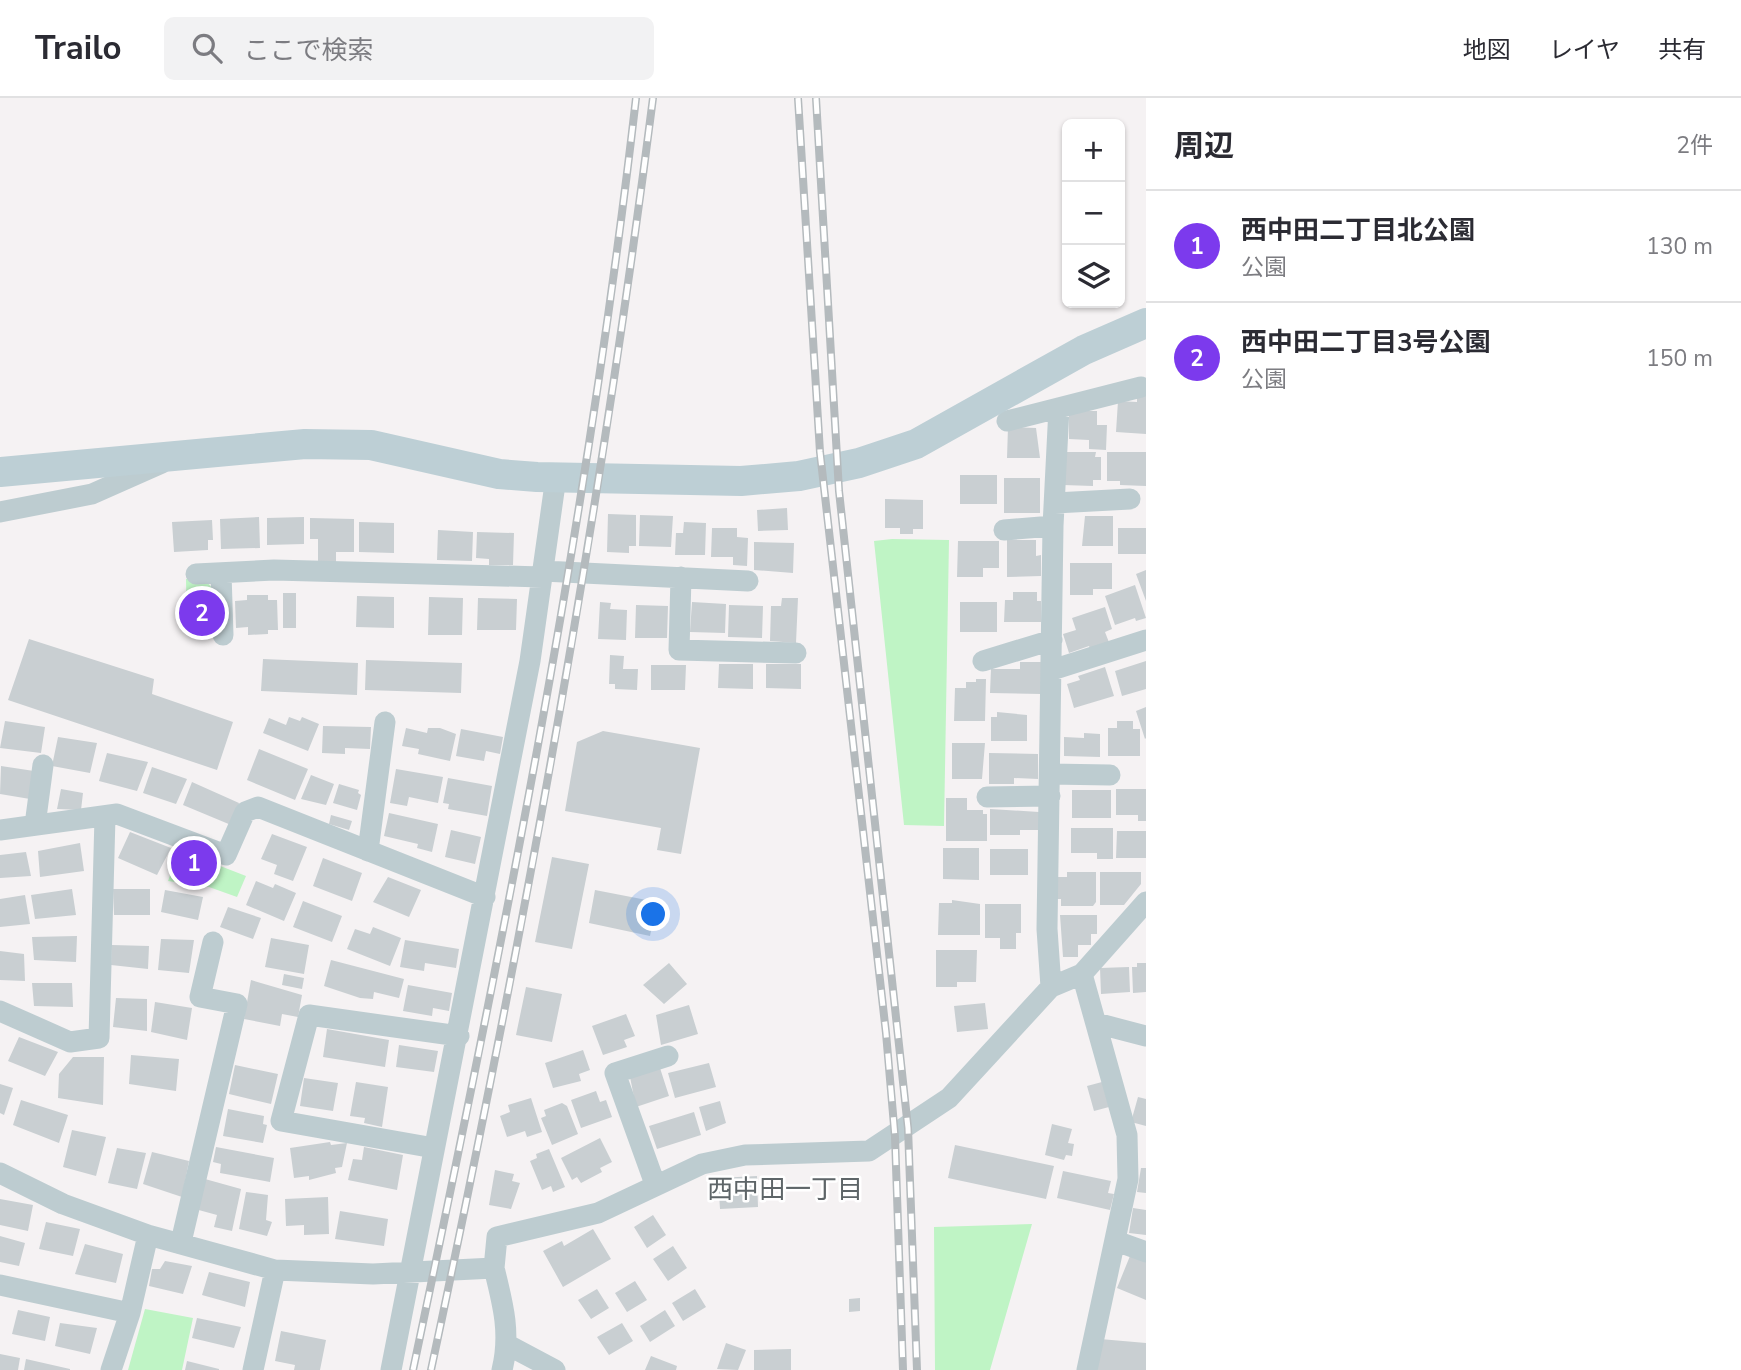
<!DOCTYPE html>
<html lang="ja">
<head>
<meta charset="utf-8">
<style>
	:root { --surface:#fff; --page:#f2f2f3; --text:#2b2b33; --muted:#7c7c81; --line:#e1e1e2; --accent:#7c3aed }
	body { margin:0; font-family:"Nunito Sans","Noto Sans JP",sans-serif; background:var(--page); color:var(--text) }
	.controls { position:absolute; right:21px; top:21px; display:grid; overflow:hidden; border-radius:10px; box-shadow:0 2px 5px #0004 }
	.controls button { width:63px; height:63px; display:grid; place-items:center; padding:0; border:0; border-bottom:2px solid var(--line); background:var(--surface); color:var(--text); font:35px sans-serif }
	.you { position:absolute; left:654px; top:817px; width:24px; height:24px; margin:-18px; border:5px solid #fff; border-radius:50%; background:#1a73e8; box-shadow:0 0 0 10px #1a73e833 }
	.badge { display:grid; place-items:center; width:46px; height:46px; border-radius:50%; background:var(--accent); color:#fff; font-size:23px; font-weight:700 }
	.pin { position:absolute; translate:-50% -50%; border:4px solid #fff; box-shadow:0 2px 7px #0006 }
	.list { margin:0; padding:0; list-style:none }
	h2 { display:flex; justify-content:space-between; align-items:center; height:91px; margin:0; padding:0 28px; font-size:30px }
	h2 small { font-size:23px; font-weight:400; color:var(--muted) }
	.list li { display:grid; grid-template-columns:46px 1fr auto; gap:21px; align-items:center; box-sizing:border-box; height:112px; padding:0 28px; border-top:2px solid var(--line) }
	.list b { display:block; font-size:26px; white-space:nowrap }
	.list p { margin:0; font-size:23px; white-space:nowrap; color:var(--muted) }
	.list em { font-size:23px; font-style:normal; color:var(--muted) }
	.icon { flex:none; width:38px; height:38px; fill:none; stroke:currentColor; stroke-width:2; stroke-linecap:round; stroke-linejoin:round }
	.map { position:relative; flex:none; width:1146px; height:1272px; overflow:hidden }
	header { display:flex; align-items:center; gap:42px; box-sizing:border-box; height:98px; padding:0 35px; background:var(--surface); border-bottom:2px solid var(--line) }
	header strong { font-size:33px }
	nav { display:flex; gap:38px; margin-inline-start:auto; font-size:24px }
	.search { width:490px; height:63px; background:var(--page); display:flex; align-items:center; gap:18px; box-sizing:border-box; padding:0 24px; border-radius:10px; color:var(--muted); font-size:26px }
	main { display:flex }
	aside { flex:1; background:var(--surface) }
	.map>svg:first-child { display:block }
</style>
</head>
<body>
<header>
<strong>Trailo</strong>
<div class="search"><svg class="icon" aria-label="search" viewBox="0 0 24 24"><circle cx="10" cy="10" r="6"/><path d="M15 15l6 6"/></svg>ここで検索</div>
<nav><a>地図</a><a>レイヤ</a><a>共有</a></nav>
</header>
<main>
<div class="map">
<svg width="1146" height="1272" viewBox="0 0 1146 1272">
	<rect width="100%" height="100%" fill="#f5f2f3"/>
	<path fill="#bff4c5" d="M892,441L949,442L944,728L904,727L874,443Z
		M186,481H204L216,494L218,537H187Z
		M179,752L246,778L237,799L209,789L168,783Z
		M1032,1126L990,1272H935L934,1129Z
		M145,1211L193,1220L182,1272H128Z"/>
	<path fill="#c9cfd2" d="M1137,297H1146V336L1116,334L1118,303L1137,304Z
		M1069,313H1097V327H1107L1106,352L1089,351V342L1069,341Z
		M1008,329L1036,330L1040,360H1007Z
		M1063,354H1096L1095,359H1101V382H1093V388L1063,387Z
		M1107,354H1146V388L1120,387V383H1107Z
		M960,377H997V406H960Z
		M1004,380H1040V415H1004Z
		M885,401L923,402V431H913V436H900V430H885Z
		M787,410L788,432L758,433L757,412Z
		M608,416L636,417V448H629V455L607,454Z
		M640,417L673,418L671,449L639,448Z
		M1085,418H1113V448H1082Z
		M259,419L260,450L221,451L220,421Z
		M304,419V446L267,447V420Z
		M310,420L354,421V454H336V470H318V441H310Z
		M212,422L213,442H208V452L174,454L172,424Z
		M359,424L394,425V455L359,454Z
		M684,424L706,425L705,457H675L676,435H683Z
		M712,430H737V439L748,440L747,468L733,467V459H711Z
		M1118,430H1146V456H1118Z
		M438,432L473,434L472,463L437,462Z
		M477,434L514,435L513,467H489V461L476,460Z
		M1007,442H1036V458L1041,457V478L1007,479Z
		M958,443H999V470H983V479H957Z
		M754,444L794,445L793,475L754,472Z
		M1070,465H1112V491H1093V497H1070Z
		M1146,472V503L1136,476Z
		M1135,487L1146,520L1136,523L1135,520L1115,527L1105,498Z
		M1013,494H1037V503H1041V524H1004L1005,502H1013Z
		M283,495H296V530H283Z
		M247,497H268V502H277L278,532H268V536L248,537V529L236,530L235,503L247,502Z
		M357,498L394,499V530L356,529Z
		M429,499L463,500L462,537H428Z
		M478,500L517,501L516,532H477Z
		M782,500H798L796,545L770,543L771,508H781Z
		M600,504L611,505L610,511L627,512L626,542L598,541Z
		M692,504L726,506L725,535L690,534Z
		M960,504H997V534H960Z
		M636,507L668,508L667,540H635Z
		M729,507L763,508L762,540L728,539Z
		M1105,509L1112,531L1105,534L1110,547L1091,553L1089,548L1069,555L1063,536L1076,532L1072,520Z
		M29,541L154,581L152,596L233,624L217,672L8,602Z
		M610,557L624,558L623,571H638L637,592L615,591V586H609Z
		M263,561L358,565L357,597L261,593Z
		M366,562L462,565L461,595L365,592Z
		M1146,563V591L1122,598L1115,573Z
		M1020,564H1042L1041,596L990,595L991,571H1020Z
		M719,566H753V591L718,590Z
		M766,566H801V591L766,590Z
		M651,567H686L685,592H651Z
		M1105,569L1114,598L1074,610L1067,586L1080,582L1078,578Z
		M976,581H986L985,623H954L955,590H966V584H976Z
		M1146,609V640L1145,641L1136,613Z
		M997,614L1027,617V643H991V619H997Z
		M289,619L300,623L302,619L319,626L308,653L263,635L269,620L286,627Z
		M5,623L45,629L41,655L0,650Z
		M1117,623H1133V631H1140V658H1108V630H1117Z
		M323,628L371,629L370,651L345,650V656L322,655Z
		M406,630L427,635L428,630H440L456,636L450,663L418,656L419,651L402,648Z
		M461,631L503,639L500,656L486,653L484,663L456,658Z
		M603,633L700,650L681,756L657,752L661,730L565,713L577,644Z
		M1084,635L1100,636V659L1064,658V639L1084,640Z
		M58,639L97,645L90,675L52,668Z
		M952,645H985L982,681H952Z
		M259,651L308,671L295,702L247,682Z
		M107,655L148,664L137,693L99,683Z
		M989,655L1038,656V681L1014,680V686H989Z
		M1,668L34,673L30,701L0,696Z
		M152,669L187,681L176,706L143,695Z
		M396,671L443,679L438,705L409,699L407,708L390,705Z
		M311,677L334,686L326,707L301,701Z
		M448,680L492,688L487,718L448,711L449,706L443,705Z
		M192,684L239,705L231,727L183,707Z
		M339,686L359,692L358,695L361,697L357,712L333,705Z
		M61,691L83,695L81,712L57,711Z
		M1116,691H1146V723H1138V717H1116Z
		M1072,692H1111V720H1072Z
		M946,700H967V712H983V716H987V743H946Z
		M990,711L1039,714V732H1020V737H990Z
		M389,715L438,726L432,754L417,750L418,746L384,738Z
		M331,717L352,723L349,732L329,726Z
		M1071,730H1113V761H1097V755H1071Z
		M451,732L481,739L475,766L445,759Z
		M1117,733H1146V760H1116Z
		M130,734L171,750L157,777L118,760Z
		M272,736L307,749L293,783L274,776L277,767L261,761Z
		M80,745L84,773L40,779L38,753Z
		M943,750H979V782L943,781Z
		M990,751H1028V777H990Z
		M26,754L31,778L0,780V757Z
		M552,759L589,766L572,851L535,844Z
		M323,760L362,775L352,803L313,788Z
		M1067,774H1096V804L1093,808H1061V801H1057V779H1067Z
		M1100,774H1141V786L1124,807H1100Z
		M388,779L421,792L409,819L373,804Z
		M256,783L273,790L275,786L296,795L284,823L246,807Z
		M72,791L76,817L35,821L31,797Z
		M113,791H150V817H114Z
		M165,792L203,799L198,822L161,814Z
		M595,792L657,804L650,838L589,825Z
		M25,797L30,826L0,829V801Z
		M952,802L980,806V837H938L939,805H952Z
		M303,803L342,818L332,844L293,829Z
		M985,806H1021V835H1016V851H1000V840H985Z
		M228,809L261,820L253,841L220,829Z
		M1060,817H1097V836H1091V847H1078V859H1063Z
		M373,829L401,840L390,868L347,851L355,831L370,836Z
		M77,838L76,864L34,862L32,839Z
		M271,840L309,847L304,876L265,869Z
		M161,841L194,842L189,875L158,872Z
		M405,842L459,851L456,870L425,865L424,873L400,869Z
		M112,847L149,848L148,871L111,867Z
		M936,852H977L976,884H957V889H936Z
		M0,853L24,856L25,883L0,882Z
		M331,862L404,881L399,900L374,894L373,901L360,900L324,888Z
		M669,865L687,886L664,906L643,887Z
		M1137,865H1146V894L1133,895L1132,869H1137Z
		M1129,869L1130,894L1101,896L1100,870Z
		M284,876L304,880L302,891L282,887Z
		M251,882L302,897L298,919L282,916L280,928L244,921Z
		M32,885H72L73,909L34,908Z
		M408,887L452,895L449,913L433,910L432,918L403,913Z
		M526,889L562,896L552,944L516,937Z
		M116,900L147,901V933L113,929Z
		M155,904L192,910L187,942L151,934Z
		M985,905L988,931L957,934L954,908Z
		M689,907L698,936L661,947L656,917Z
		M626,916L635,938L624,942L627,949L603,957L592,928Z
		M327,931L389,942L385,969L323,959Z
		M19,939L58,954L45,978L8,963Z
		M399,947L438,953L434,974L396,969Z
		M583,952L590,972L579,976L581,983L553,990L545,965Z
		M131,957L179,961L176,993L129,986Z
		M73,959H104L103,1007L58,1000L59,976Z
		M709,965L716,989L675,1000L668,975Z
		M235,967L278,976L271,1006L229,996Z
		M660,970L669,998L636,1009L630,979Z
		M304,980L338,985L333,1013L300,1008Z
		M356,984L388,989L382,1029L364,1025L365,1020L350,1018Z
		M1102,984L1109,1009L1094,1013L1087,988Z
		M0,986L13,990L4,1017L0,1015Z
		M596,993L600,1004L606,1002L612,1019L581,1030L571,1002Z
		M1138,999L1146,1001V1028L1131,1024Z
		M531,1000L542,1034L527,1039L525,1033L507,1039L500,1018L510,1014L508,1007Z
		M21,1002L68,1017L59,1045L13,1027Z
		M720,1003L726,1025L706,1033L699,1009Z
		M562,1005L567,1008L578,1036L552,1047L541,1020L546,1018L544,1012Z
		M228,1011L264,1018L263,1026L267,1027L263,1045L223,1038Z
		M694,1014L701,1037L657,1051L649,1028Z
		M1052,1026L1072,1031L1068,1045L1074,1046L1072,1058L1066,1057L1064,1062L1045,1057Z
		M72,1032L106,1039L96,1078L63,1069Z
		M600,1040L612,1064L600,1070L602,1074L581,1085L577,1079L572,1082L561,1060Z
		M330,1044L331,1047L347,1045L342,1069L335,1070L336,1075L309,1082V1078L294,1080L290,1050Z
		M955,1047L1054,1068L1046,1101L948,1080Z
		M216,1049L274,1060L270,1084L220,1075L221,1066L213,1064Z
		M364,1049L403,1057L397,1092L348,1082L353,1061L362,1062Z
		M117,1050L146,1055L137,1091L108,1085Z
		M549,1051L565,1089L553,1094L551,1088L542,1092L530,1063L537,1060L536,1056Z
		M152,1054L189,1063L182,1099L143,1086Z
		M1141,1070H1146V1095L1137,1094Z
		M495,1072L514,1076L512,1083L520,1085L511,1111L489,1107Z
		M1063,1073L1111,1083L1108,1095L1114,1096L1110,1112L1057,1100Z
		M757,1078L758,1109L720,1111L718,1080Z
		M205,1081L241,1091L232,1133L214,1129L217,1117L195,1111Z
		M246,1094L268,1097L266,1122L272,1124L267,1138L239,1131Z
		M328,1099L329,1136L304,1137V1127L286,1128L285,1101Z
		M0,1101L33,1107L28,1133L0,1127Z
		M1133,1110L1146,1112V1137L1129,1135Z
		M340,1113L388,1121L384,1148L335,1141Z
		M653,1117L666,1137L647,1150L634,1129Z
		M46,1124L80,1131L73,1158L39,1151Z
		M593,1131L611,1161L563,1189L543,1153L562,1143L564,1148Z
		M0,1138L25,1145L19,1168L0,1164Z
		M85,1146L123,1156L116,1185L75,1176Z
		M673,1148L687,1170L668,1183L653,1161Z
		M1130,1158L1146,1164V1202L1117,1190Z
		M165,1163L192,1168L183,1196L149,1188L152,1171H160Z
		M209,1174L250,1184L245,1209L202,1197Z
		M635,1183L647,1202L627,1214L615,1195Z
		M597,1191L609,1210L591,1221L578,1202Z
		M695,1191L706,1209L683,1223L672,1205Z
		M860,1200V1213L849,1214V1201Z
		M18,1212L50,1219L45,1243L12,1236Z
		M665,1212L675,1228L650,1244L640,1228Z
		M197,1220L241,1229L234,1250L192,1240Z
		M60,1225L97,1230L90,1256L55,1248Z
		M622,1225L633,1243L609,1257L597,1239Z
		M281,1233L326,1242L320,1272H294L295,1267L275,1263Z
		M1100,1241L1146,1245V1272H1097Z
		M726,1245L746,1252L738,1272L717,1271Z
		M791,1251V1272H754V1252Z
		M0,1256L20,1260L18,1272H0Z
		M651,1258L677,1268L676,1272H645Z
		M26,1261L70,1271V1272H24Z
		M187,1263L219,1271V1272H185Z"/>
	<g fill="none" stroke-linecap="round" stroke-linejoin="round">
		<path stroke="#bdccd0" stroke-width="21" d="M1007,323L1141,289
			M1055,405L1130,401
			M0,414L92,396L162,365
			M1004,432L1053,428
			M543,473L748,483
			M221,475L223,537
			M196,476L274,472L542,479
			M681,479L679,552L796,555
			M983,563L1052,542
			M1052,572L1146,542
			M1050,676L1110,677
			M987,699L1050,698
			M35,727L43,667
			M0,732L117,716L226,757L245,714L258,709L485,799
			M368,753L385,624
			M1082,876L1127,1037L1128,1081L1087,1272
			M1051,889L1047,831L1053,428L1059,310
			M0,913L70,944L99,940L105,719
			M1096,925L1146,938
			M434,1050L281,1023L309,917L459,938
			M0,1075L63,1106L148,1137L275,1172L373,1176L494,1170L497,1139L598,1115L702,1066L745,1057L869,1053L949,1000L1051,889L1082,876L1146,804
			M655,1086L615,975L668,958
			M1116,1143L1146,1154
			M181,1144L237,906L200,899L213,844
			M494,1170C503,1206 511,1236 502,1272
			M0,1187L130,1215
			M508,1247L555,1272
			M111,1272L130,1215L148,1137
			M253,1272L275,1172
			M391,1272L530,563L556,379"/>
		<path stroke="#bdcfd5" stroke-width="30" d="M0,374L305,346L371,347L499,376L537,379L741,383L799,378L859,365L916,346L1084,252L1146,225"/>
		<defs>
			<path id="rail" d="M798,0L820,354L886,935L895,1039L903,1272
				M816,0L839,393L908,1030L917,1272
				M413,1272C502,851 587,428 636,0
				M431,1272C521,851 599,427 653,0"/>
		</defs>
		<use href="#rail" stroke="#b4babd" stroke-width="8"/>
		<use href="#rail" stroke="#fff" stroke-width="5" stroke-dasharray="16" stroke-linecap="butt"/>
	</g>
	<g text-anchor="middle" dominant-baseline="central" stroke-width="5" stroke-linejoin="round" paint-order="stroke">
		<g font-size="26" fill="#5e6568" stroke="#fff">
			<text x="785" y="1091">西中田一丁目</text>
		</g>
	</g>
</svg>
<div class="controls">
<button>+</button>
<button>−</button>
<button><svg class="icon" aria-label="layers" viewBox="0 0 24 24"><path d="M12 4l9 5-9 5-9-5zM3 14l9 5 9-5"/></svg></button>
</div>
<div class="you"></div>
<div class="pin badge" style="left:194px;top:765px">1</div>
<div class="pin badge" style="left:202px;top:515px">2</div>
</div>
<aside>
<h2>周辺<small>2件</small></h2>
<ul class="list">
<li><span class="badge">1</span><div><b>西中田二丁目北公園</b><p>公園</p></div><em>130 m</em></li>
<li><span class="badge">2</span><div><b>西中田二丁目3号公園</b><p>公園</p></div><em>150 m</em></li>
</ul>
</aside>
</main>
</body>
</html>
